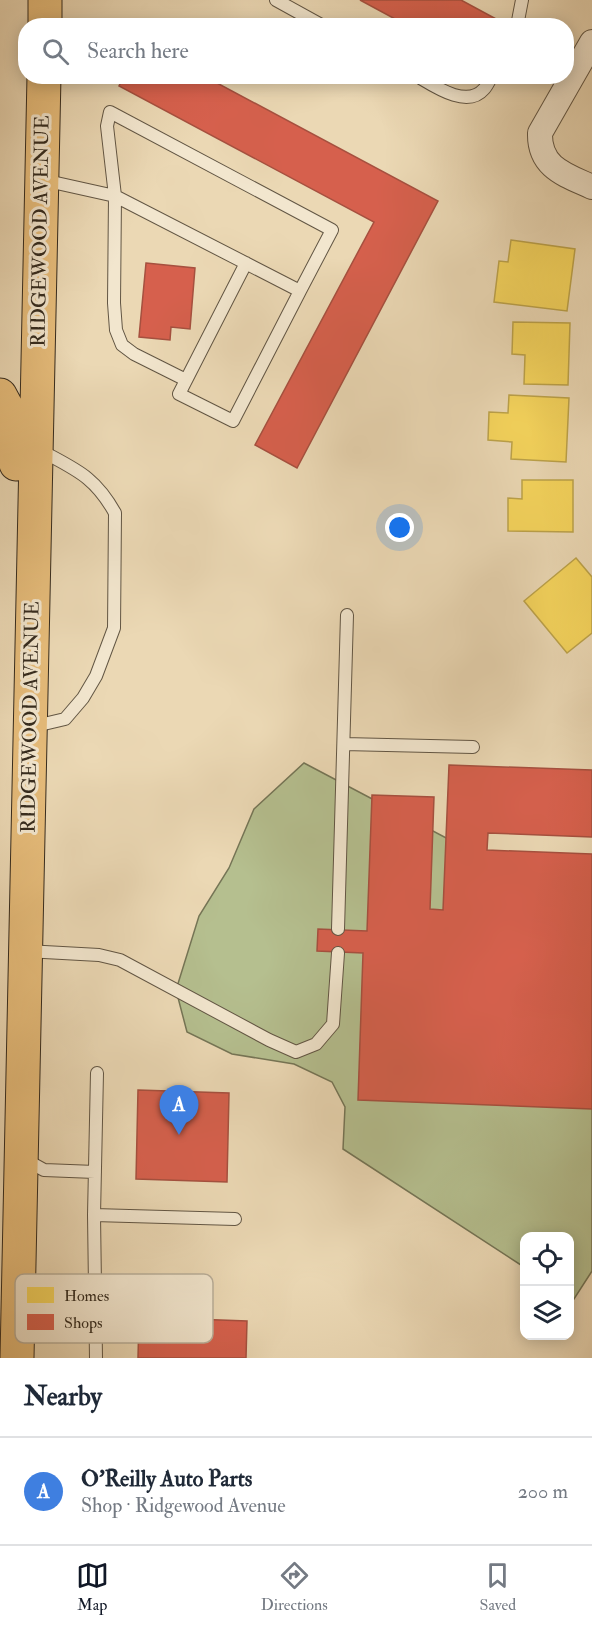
<!DOCTYPE html>
<html lang="en">
<head>
<meta charset="utf-8">
<style>
	:root { --surface:#fff; --page:#f6f6f7; --text:#1f2937; --muted:#747a83; --line:#e0e1e3; --accent:#111827 }
	body { margin:0; font-family:"IM FELL Double Pica",serif; background:var(--page); color:var(--text) }
	.controls { position:absolute; right:18px; bottom:18px; display:grid; overflow:hidden; border-radius:12px; box-shadow:0 3px 15px #0003 }
	.controls button { width:54px; height:54px; display:grid; place-items:center; padding:0; border:0; border-bottom:2px solid var(--line); background:var(--surface); color:var(--text); font:30px sans-serif }
	.you { position:absolute; left:400px; top:528px; width:21px; height:21px; margin:-15px; border:4px solid #fff; border-radius:50%; background:#1a73e8; box-shadow:0 0 0 9px #1a73e833 }
	.badge { display:grid; place-items:center; width:39px; height:39px; border-radius:50%; background:var(--accent); color:#fff; font-size:20px; font-weight:700 }
	.pin { position:absolute; translate:-50% -50px; filter:drop-shadow(0 2px 3px #0008) }
	.pin::after { content:''; position:absolute; top:32px; width:21px; height:18px; background:inherit; clip-path:polygon(0 0,100% 0,50% 100%) }
	.list { margin:0; padding:0; list-style:none }
	h2 { display:flex; justify-content:space-between; align-items:center; height:78px; margin:0; padding:0 24px; font-size:26px }
	h2 small { font-size:20px; font-weight:400; color:var(--muted) }
	.list li { display:grid; grid-template-columns:39px 1fr auto; gap:18px; align-items:center; box-sizing:border-box; height:108px; padding:0 24px; border-top:2px solid var(--line) }
	.list b { display:block; font-size:22px; white-space:nowrap }
	.list p { margin:0; font-size:20px; white-space:nowrap; color:var(--muted) }
	.list em { font-size:20px; font-style:normal; color:var(--muted) }
	.icon { flex:none; width:33px; height:33px; fill:none; stroke:currentColor; stroke-width:2; stroke-linecap:round; stroke-linejoin:round }
	.map { position:relative; flex:none; width:592px; height:1358px; overflow:hidden }
	.search { position:absolute; background:var(--surface); box-shadow:0 3px 15px #0003; left:18px; right:18px; top:18px; height:66px; display:flex; align-items:center; gap:15px; box-sizing:border-box; padding:0 21px; border-radius:24px; color:var(--muted); font-size:22px }
	.sheet { height:186px; background:var(--surface) }
	nav { display:flex; justify-content:space-around; align-items:center; box-sizing:border-box; height:84px; border-top:2px solid var(--line); background:var(--surface); font-size:16px; color:var(--muted) }
	nav a { display:grid; justify-items:center; gap:3px }
	nav .on { color:var(--accent) }
	.map>svg:first-child { display:block }
</style>
</head>
<body>
<div class="map">
<svg width="592" height="1358" viewBox="0 0 592 1358">
	<rect width="100%" height="100%" fill="#ebd8b4"/>
	<filter id="stains"><feTurbulence type="fractalNoise" baseFrequency=".00333" numOctaves="4"/><feColorMatrix values="0 0 0 0 .2 0 0 0 0 .09 0 0 0 0 .02 0 0 0 .5 -.17"/></filter>
	<radialGradient id="worn" r=".72"><stop offset=".6" stop-color="#630" stop-opacity="0"/><stop offset="1" stop-color="#630" stop-opacity=".3"/></radialGradient>
	<path fill="#b5bf8f" stroke="#757556" stroke-width="1.5" d="M304,763L592,915V1271L574,1299L570,1296V1236H524V1267L343,1149L345,1107L332,1082L294,1064L232,1054L187,1032L176,990L199,916L229,868L254,809Z"/>
	<path fill="#f6d55c" stroke="#bca249" stroke-width="1.5" d="M511,240L575,249L567,311L494,302L499,261L508,262Z
		M513,322L570,323L568,385L524,384L525,355L512,354Z
		M509,395L569,398L566,462L511,459L512,442L488,440L489,412L508,413Z
		M522,480H573V532L508,531V498L522,499Z
		M576,558L592,577V633L567,653L524,601Z"/>
	<path fill="#d6604d" stroke="#a6503f" stroke-width="1.5" d="M360,0H461L509,26H408Z
		M124,76H204L438,201L297,468L255,445L374,222L119,86Z
		M146,263L195,268L190,329L171,327L170,340L139,337Z
		M449,765L592,770V837L488,833L487,850L592,854V1109L358,1100L363,953L317,951L318,929L367,931L372,795L434,797L430,909L443,910Z
		M138,1090L229,1093L227,1182L136,1179Z
		M139,1317L247,1321L246,1358H138Z"/>
	<g fill="none" stroke-linecap="round" stroke-linejoin="round">
		<defs>
			<path id="service" d="M276,0L323,26
				M517,26L522,0
				M417,76C434,86 467,109 484,89C487,86 489,81 492,76
				M43,180L115,196L300,291L233,421L179,394L246,263
				M186,380L134,354L122,345L116,330L114,303L115,196L107,126L110,112L332,230L300,291
				M31,727L65,719L83,698L96,676L114,628L115,513C94,475 74,469 38,449
				M344,744L473,747
				M338,929L347,615
				M26,951L99,955L120,960L269,1040L296,1052L316,1044L333,1024L338,953
				M97,1073L94,1215L235,1219
				M24,1159L44,1170L95,1172
				M94,1215L96,1358"/>
			<path id="minor" d="M592,42L540,133C539,168 566,175 592,187"/>
			<path id="primary" d="M45,26V0
				M0,395C16,423 17,433 16,464
				M17,1358L44,76"/>
		</defs>
		<use href="#service" stroke="#625644" stroke-width="14"/>
		<use href="#minor" stroke="#625644" stroke-width="26"/>
		<use href="#primary" stroke="#352b1e" stroke-width="35"/>
		<use href="#service" stroke="#f2e6ce" stroke-width="12"/>
		<use href="#minor" stroke="#f2e6ce" stroke-width="24"/>
		<use href="#primary" stroke="#e6bc7a" stroke-width="33"/>
	</g>
	<g text-anchor="middle" dominant-baseline="central" stroke-width="6" stroke-linejoin="round" paint-order="stroke">
		<g font-size="20" fill="#352b1e" stroke="#f2e6ce">
			<text transform="translate(40 231) rotate(-89)">RIDGEWOOD AVENUE</text>
			<text transform="translate(30 717) rotate(-89)">RIDGEWOOD AVENUE</text>
		</g>
	</g>
	<rect x="15" y="1274" width="198" height="69" rx="9" fill="#f2e6ce" stroke="#b9ae99" stroke-width="1.5"/>
	<rect x="27" y="1287" width="27" height="16" fill="#f6d55c"/>
	<rect x="27" y="1314" width="27" height="16" fill="#d6604d"/>
	<g font-size="16" fill="#352b1e">
		<text x="64" y="1301">Homes</text>
		<text x="64" y="1328">Shops</text>
	</g>
	<rect width="100%" height="100%" filter="url(#stains)"/>
	<rect width="100%" height="100%" fill="url(#worn)"/>
</svg>
<div class="controls">
<button><svg class="icon" aria-label="locate" viewBox="0 0 24 24"><circle cx="12" cy="12" r="6"/><path d="M12 2v4M12 18v4M2 12h4M18 12h4"/></svg></button>
<button><svg class="icon" aria-label="layers" viewBox="0 0 24 24"><path d="M12 4l9 5-9 5-9-5zM3 14l9 5 9-5"/></svg></button>
</div>
<div class="you"></div>
<div class="pin badge" style="left:179px;top:1135px;background:#3f7fe0">A</div>
<div class="search"><svg class="icon" aria-label="search" viewBox="0 0 24 24"><circle cx="10" cy="10" r="6"/><path d="M15 15l6 6"/></svg>Search here</div>
</div>
<section class="sheet">
<h2>Nearby<small></small></h2>
<ul class="list">
<li><span class="badge" style="background:#3f7fe0">A</span><div><b>O'Reilly Auto Parts</b><p>Shop · Ridgewood Avenue</p></div><em>200 m</em></li>
</ul>
</section>
<nav>
<a class="on"><svg class="icon" aria-label="map" viewBox="0 0 24 24"><path d="M3 6l6-2 6 2 6-2v14l-6 2-6-2-6 2zM9 4v14M15 6v14"/></svg>Map</a>
<a><svg class="icon" aria-label="directions" viewBox="0 0 24 24"><path d="M12 3l9 9-9 9-9-9zM9 14v-3h6M13 9l2 2-2 2"/></svg>Directions</a>
<a><svg class="icon" aria-label="saved" viewBox="0 0 24 24"><path d="M7 4h10v16l-5-4-5 4z"/></svg>Saved</a>
</nav>
</body>
</html>
